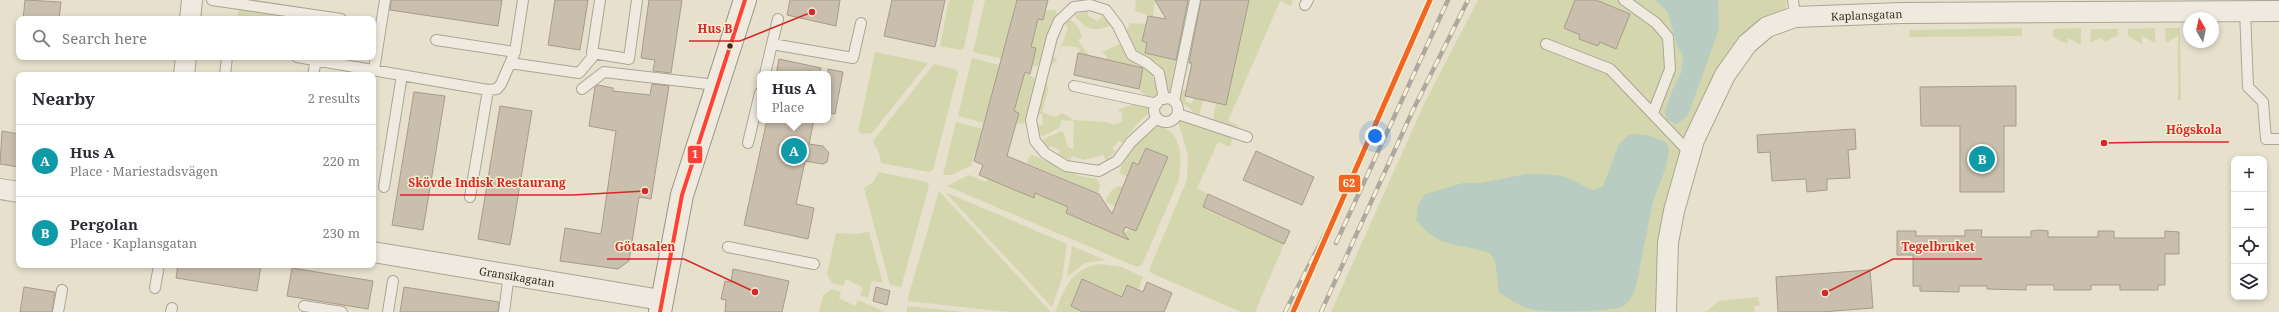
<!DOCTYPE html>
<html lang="en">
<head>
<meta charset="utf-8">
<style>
	:root { --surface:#fff; --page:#f7f7f7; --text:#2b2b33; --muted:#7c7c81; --line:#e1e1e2; --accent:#d93025 }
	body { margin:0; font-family:"Noto Serif",serif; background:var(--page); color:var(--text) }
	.controls { position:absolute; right:12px; bottom:12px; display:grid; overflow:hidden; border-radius:8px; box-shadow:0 2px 6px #0003 }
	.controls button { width:36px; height:36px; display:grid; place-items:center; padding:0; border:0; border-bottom:1px solid var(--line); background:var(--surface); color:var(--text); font:20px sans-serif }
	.compass { position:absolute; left:2183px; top:12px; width:36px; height:36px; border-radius:50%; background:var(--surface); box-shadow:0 2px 6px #0003; rotate:351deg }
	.you { position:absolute; left:1375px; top:136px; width:14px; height:14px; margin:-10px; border:3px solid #fff; border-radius:50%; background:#1a73e8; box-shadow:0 0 0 6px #1a73e833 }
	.badge { display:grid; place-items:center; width:26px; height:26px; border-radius:50%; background:var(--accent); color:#fff; font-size:13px; font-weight:700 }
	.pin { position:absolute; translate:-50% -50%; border:2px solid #fff; box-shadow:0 1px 4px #0006 }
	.popup { position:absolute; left:757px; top:71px; width:74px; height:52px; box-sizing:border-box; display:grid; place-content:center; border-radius:8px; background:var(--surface); filter:drop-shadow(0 1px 3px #0005); font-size:13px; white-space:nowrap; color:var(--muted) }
	.popup b { font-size:15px; color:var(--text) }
	.popup::after { content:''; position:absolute; left:50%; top:100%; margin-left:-8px; border:8px solid transparent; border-top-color:var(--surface) }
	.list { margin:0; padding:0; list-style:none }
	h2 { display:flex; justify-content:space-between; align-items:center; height:52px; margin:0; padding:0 16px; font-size:17px }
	h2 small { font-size:13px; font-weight:400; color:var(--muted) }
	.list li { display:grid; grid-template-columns:26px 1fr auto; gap:12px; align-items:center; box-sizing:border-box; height:72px; padding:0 16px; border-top:1px solid var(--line) }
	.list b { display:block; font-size:15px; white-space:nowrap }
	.list p { margin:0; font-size:13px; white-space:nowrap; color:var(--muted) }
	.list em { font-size:13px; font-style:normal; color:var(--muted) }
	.icon { flex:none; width:22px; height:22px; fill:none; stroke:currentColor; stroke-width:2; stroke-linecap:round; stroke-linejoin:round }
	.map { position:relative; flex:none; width:2279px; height:312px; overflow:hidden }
	.search { position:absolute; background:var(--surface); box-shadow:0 2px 6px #0003; left:16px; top:16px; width:360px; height:44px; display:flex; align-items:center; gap:10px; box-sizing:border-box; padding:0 14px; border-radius:8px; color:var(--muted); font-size:15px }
	.panel { position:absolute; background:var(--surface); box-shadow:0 2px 6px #0003; left:16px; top:72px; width:360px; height:196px; border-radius:8px }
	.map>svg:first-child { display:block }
</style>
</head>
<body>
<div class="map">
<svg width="2279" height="312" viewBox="0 0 2279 312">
	<rect width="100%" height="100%" fill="#e6e0cc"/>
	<path fill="#d4d7ae" d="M949,0H974L964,48L960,50L940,46Z
		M985,0H1017L1002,59L973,52Z
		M1136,0H1155L1153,17L1135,11Z
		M1182,0H1190L1169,95L1157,62C1142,55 1130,48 1126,31L1130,23L1146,24L1142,41L1147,43L1145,53L1169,58Z
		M1249,0H1293L1291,6L1280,1L1228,121L1239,126L1234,127L1213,120L1216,103L1226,105Z
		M1478,0H1786L1785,12L1746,35L1659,245L1656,272V312H1331L1424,104Z
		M239,7L326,19H237Z
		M1055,9L1057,15L1053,20L1041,64L1032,67L1036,48L1031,47L1038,19L1043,20L1045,11Z
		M1088,11V16L1098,21L1102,16L1111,25C1092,33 1087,30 1074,15Z
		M1069,20C1077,22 1080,30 1082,37L1078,40L1089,56L1078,53L1080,49L1075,47L1062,46L1056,61L1048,68L1051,57L1057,58L1068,28L1065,23Z
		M2022,28V36L1909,37V30Z
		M2081,28V45L2068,38L2067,44L2053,37V29Z
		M2155,28V43L2142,36V44L2128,36V29Z
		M2165,28H2180L2181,100H2178V36L2166,43Z
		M2091,29H2118V35L2105,42L2100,38L2090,43Z
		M1120,44L1130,57L1146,67L1152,73L1159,96C1152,100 1143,95 1139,89L1144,68L1107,60V56L1102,52Z
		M875,52L928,63L872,133L863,134L858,132Z
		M972,58L1000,65L984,123L958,116Z
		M934,64L955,69L958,73L933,170L929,172L881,163L879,153L873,141Z
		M1025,72L1037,80L1025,122L1022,124L1016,122L1019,113L1014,111Z
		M1046,77L1048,90L1042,112L1055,117L1062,113L1074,120L1106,122L1114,125L1122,121V112L1117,110L1134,104L1147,106L1151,111L1137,124L1123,143L1119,141L1112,148L1116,152L1106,160L1103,155L1084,160L1072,156L1070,160L1058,155L1060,150L1051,146L1048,149L1042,140L1061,131L1064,133L1068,147L1073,149L1074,121L1062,120L1059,128L1043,136L1040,135L1037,125H1043L1042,114H1037Z
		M1179,88L1186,90V102L1192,103L1194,98L1203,100L1199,116L1180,101Z
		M1180,119L1230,136L1232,139L1230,147L1218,142L1197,188L1208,194L1202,208L1284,244L1255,312H1241L1151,273L1149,270L1187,180L1188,155L1178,122Z
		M956,122L983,129L971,166L951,175H943Z
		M1160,126C1184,134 1182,161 1178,182L1142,265L1137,267L947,186L969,175L986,182L988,178L1034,198L1035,193L1068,207L1122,237L1123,232L1132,229L1136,230L1168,158L1146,148L1138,165L1133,163L1127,177L1120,173C1120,164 1142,132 1151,128C1154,127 1157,126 1160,126Z
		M1030,155H1033L1080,176L1097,179L1100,186L1098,193L1027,163Z
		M879,172L927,182L929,186L901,287L890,285L864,188L873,182Z
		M1120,186L1128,189L1122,202L1114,206L1106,202C1108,194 1112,187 1120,186Z
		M939,191L1050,311V312H1009L907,301Z
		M945,192L1067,244L1062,279L1052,307Z
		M869,232L883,283L872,281L868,298L860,295L863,288L846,279L843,286L832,283L827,274L836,233L855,234Z
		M1072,246L1105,260L1085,263L1067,277Z
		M1099,264L1122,267L1143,277L1138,290L1127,285L1122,297L1082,279L1071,305L1083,312H1055C1065,288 1071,269 1099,264Z
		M832,289L841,292L839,298L855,306L858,300L885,312H819L823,295Z
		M1758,297L1760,305L1754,306L1755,312H1701L1707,311L1719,301Z
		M907,306L964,312H907Z"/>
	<path fill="#b8ccc1" d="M1655,0H1718L1719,29L1690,110L1687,117L1677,124L1666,119L1665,111L1672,91L1681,73L1683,56L1678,48L1667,11Z
		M1630,134L1647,135L1666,142L1669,149L1666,167L1653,202L1636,287C1633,294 1630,303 1622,307C1606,312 1552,312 1534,310C1521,307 1509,300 1499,292L1495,262L1490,253C1457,242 1440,250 1416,220L1418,205L1425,194L1463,183H1481L1526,174H1542L1563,176L1593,190L1603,186L1619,144Z"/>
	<path fill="#cabead" stroke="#a79b8b" d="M25,0L61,2L59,19H23Z
		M391,0H502L498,26L390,10Z
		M555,0H588L580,50L548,45Z
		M649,0H682L671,73L653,71L655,60L641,58Z
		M790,0H840L836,26L787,15Z
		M892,0H945L935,47L884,36Z
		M1017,0H1048L1043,20L1038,19L1031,47L1036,48L1030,74L1025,72L1014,111L1019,113L1007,156L1099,194L1112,214L1133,162L1138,165L1146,148L1168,157L1136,231L1125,227L1123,232L1129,240L1066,213L1068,207L1035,193L1034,198L979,175L983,165L974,161Z
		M1155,0H1188L1176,60L1145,53L1147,43L1142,41L1148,16L1166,19Z
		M1201,0H1249L1226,105L1185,96L1192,63H1189Z
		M1575,0H1596L1630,14L1616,49L1600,42L1598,46L1579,39L1580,35L1564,28Z
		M1078,53L1143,68L1139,89L1074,75Z
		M779,59L821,68L820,74H776Z
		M828,69L843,72L835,114L828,113Z
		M652,84L669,86L651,199L639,197L629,261L618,269L560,261L565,228L601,234L616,131L589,126L595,87L598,85L613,88V91L650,95Z
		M2016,86V126H2004V192H1960V126H1921L1920,87Z
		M414,92L445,96L423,230L392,225Z
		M500,106L532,111L510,245L478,239Z
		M767,120H814L809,144L823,146L829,153L827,162L823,164L805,161L796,204L814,208L808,239L744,225Z
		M1855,129L1856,149L1848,150L1850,178L1827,179V190L1807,192L1806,179L1772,181L1770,152L1758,153L1757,135Z
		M2,131L19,134V167L0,164Z
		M1256,151L1314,177L1302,205L1243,180Z
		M1208,194L1290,231L1284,244L1203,207Z
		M1965,230H1982L1981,237H2031V231L2039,230L2048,231V237H2098V231H2114V238H2165V231L2179,232V254H2165V285H2158V290H2120V285H2091V290H2054V285H2026V290L1987,289V286H1959V292L1920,291V286H1913V255H1897V231H1916V236H1965Z
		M178,265H261L257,291L176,278Z
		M292,268L373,281L368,309L287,296Z
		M733,269L789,281L782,312H725L726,300L721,299L725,281L731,282Z
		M1870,270L1873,308L1821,312H1778L1776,277Z
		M1082,279L1122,297L1127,285L1143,292L1147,282L1172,293L1164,312H1083L1071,306Z
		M24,287L55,292L52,312H20Z
		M404,287L499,302L498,312H400Z
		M876,287L890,291L887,305L873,301Z"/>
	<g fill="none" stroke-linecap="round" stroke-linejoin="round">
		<defs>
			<path id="lane" d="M212,0L341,19
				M600,0L592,53L629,59L637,0
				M1624,0L1656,23L1668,37L1670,69L1653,113
				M1793,0L1795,17
				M1305,5L1308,0
				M2245,11L2248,87L2263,102L2266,139H2279
				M436,40L515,52L523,0
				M772,44L778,19
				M1546,44L1610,69L1690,153
				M297,57L488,90L497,89L501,84L515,52
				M510,63L579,73L595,54
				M374,70L385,0
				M765,74L772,44L853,58L861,23
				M225,75L227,57
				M313,75L316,60
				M1074,86L1157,104
				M582,89L604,72L716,85
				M1154 110a12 12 0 1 1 24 0a12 12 0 1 1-24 0Z
				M1174,101L1195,0
				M1178,114L1247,137
				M1157,118L1131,142L1117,161L1099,171L1066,166L1045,153L1035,141L1031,120L1052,37L1059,21L1074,7L1090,5L1106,10L1118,26L1132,55L1147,63L1159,73L1164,99
				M748,143L760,93
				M384,187L402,75
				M470,197L488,90
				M728,247L814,264
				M155,288L159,265
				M304,306L342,312
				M58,312L62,290
				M171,312L172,308
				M388,312L393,281
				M504,312L509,274"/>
			<g id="street">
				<path d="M190,19L192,0"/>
				<path d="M184,75L186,57"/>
				<path d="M0,189L19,192"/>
				<path id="s1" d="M373,252L661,300"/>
				<path id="s2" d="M1666,312L1668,243L1674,211L1694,140L1725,75L1747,44L1767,27L1795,17L1901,13L2279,11"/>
			</g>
			<path id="secondary" d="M660,312L682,195L745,0"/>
		</defs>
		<use href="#lane" stroke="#aba596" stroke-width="12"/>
		<use href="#street" stroke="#aba596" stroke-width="22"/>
		<use href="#secondary" stroke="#9b9486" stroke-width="24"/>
		<use href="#lane" stroke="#eeeadf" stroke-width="10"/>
		<use href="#street" stroke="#eeeadf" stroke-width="20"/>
		<use href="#secondary" stroke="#eeeadf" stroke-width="22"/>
		<defs>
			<path id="rail" d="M1336,243L1448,0
				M1285,312L1341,203
				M1321,312L1413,110L1468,0"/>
		</defs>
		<use href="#rail" stroke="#ada99f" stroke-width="4.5"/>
		<use href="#rail" stroke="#f8efd3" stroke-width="3" stroke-dasharray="9" stroke-linecap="butt"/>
		<defs>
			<path id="bus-1" d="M660,312L682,195L745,0"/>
		</defs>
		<use href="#bus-1" stroke="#f8efd3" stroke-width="7"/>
		<use href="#bus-1" stroke="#ff403a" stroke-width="4"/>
		<defs>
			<path id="rail-1" d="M1293,312L1430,0"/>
		</defs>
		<use href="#rail-1" stroke="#f8efd3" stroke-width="8"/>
		<use href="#rail-1" stroke="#f26522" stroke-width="5"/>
	</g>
	<circle fill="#3b2d1d" stroke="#f8efd3" stroke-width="1.5" cx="730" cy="46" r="3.5"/>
	<g text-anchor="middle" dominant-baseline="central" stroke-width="3" stroke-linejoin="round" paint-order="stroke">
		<g font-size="11" fill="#3b2d1d" stroke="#f8efd3">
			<text stroke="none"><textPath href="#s2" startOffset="413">Kaplansgatan</textPath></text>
			<text stroke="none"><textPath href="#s1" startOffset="146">Gransikagatan</textPath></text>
		</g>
	</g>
	<path fill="none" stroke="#d62828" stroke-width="1.5" d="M812 12L740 41H689M2104 143L2158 142H2229M645 191L573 195H400M1825 293L1893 259H1982M755 292L684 259H607"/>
	<g fill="#d62828" stroke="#f8efd3" stroke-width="1.5">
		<circle cx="812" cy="12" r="4"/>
		<circle cx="2104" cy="143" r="4"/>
		<circle cx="645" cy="191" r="4"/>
		<circle cx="1825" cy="293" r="4"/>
		<circle cx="755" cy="292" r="4"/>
	</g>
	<g font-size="12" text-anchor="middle" font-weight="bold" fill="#d62828" stroke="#f8efd3" stroke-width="3" stroke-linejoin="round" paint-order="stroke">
		<text x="715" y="33">Hus B</text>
		<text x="2194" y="134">Högskola</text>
		<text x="487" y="187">Skövde Indisk Restaurang</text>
		<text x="1938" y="251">Tegelbruket</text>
		<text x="645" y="251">Götasalen</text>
	</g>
	<g stroke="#f8efd3" stroke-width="1.5">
		<rect x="687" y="145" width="16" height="19" rx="4" fill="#ff403a"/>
		<rect x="1338" y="174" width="23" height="19" rx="4" fill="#f26522"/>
	</g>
	<g font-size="11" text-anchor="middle" font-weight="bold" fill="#fff">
		<text x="695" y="158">1</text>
		<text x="1349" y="187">62</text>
	</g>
</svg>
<div class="controls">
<button>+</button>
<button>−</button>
<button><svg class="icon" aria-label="locate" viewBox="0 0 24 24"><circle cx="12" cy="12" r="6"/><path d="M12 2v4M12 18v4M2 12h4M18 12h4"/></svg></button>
<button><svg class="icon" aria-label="layers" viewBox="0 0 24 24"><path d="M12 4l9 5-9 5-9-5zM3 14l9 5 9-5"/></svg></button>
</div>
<svg class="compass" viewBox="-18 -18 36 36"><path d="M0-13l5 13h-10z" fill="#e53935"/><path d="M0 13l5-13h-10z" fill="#7c7c81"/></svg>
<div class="you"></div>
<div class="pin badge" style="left:794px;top:151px;background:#0f9aa8">A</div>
<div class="popup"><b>Hus A</b>Place</div>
<div class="pin badge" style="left:1982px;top:159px;background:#0f9aa8">B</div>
<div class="search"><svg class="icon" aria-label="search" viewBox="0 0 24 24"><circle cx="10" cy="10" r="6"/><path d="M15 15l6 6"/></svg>Search here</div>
<section class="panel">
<h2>Nearby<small>2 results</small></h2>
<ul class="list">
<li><span class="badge" style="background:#0f9aa8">A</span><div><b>Hus A</b><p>Place · Mariestadsvägen</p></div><em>220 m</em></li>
<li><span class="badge" style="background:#0f9aa8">B</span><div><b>Pergolan</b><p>Place · Kaplansgatan</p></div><em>230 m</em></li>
</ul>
</section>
</div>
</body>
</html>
